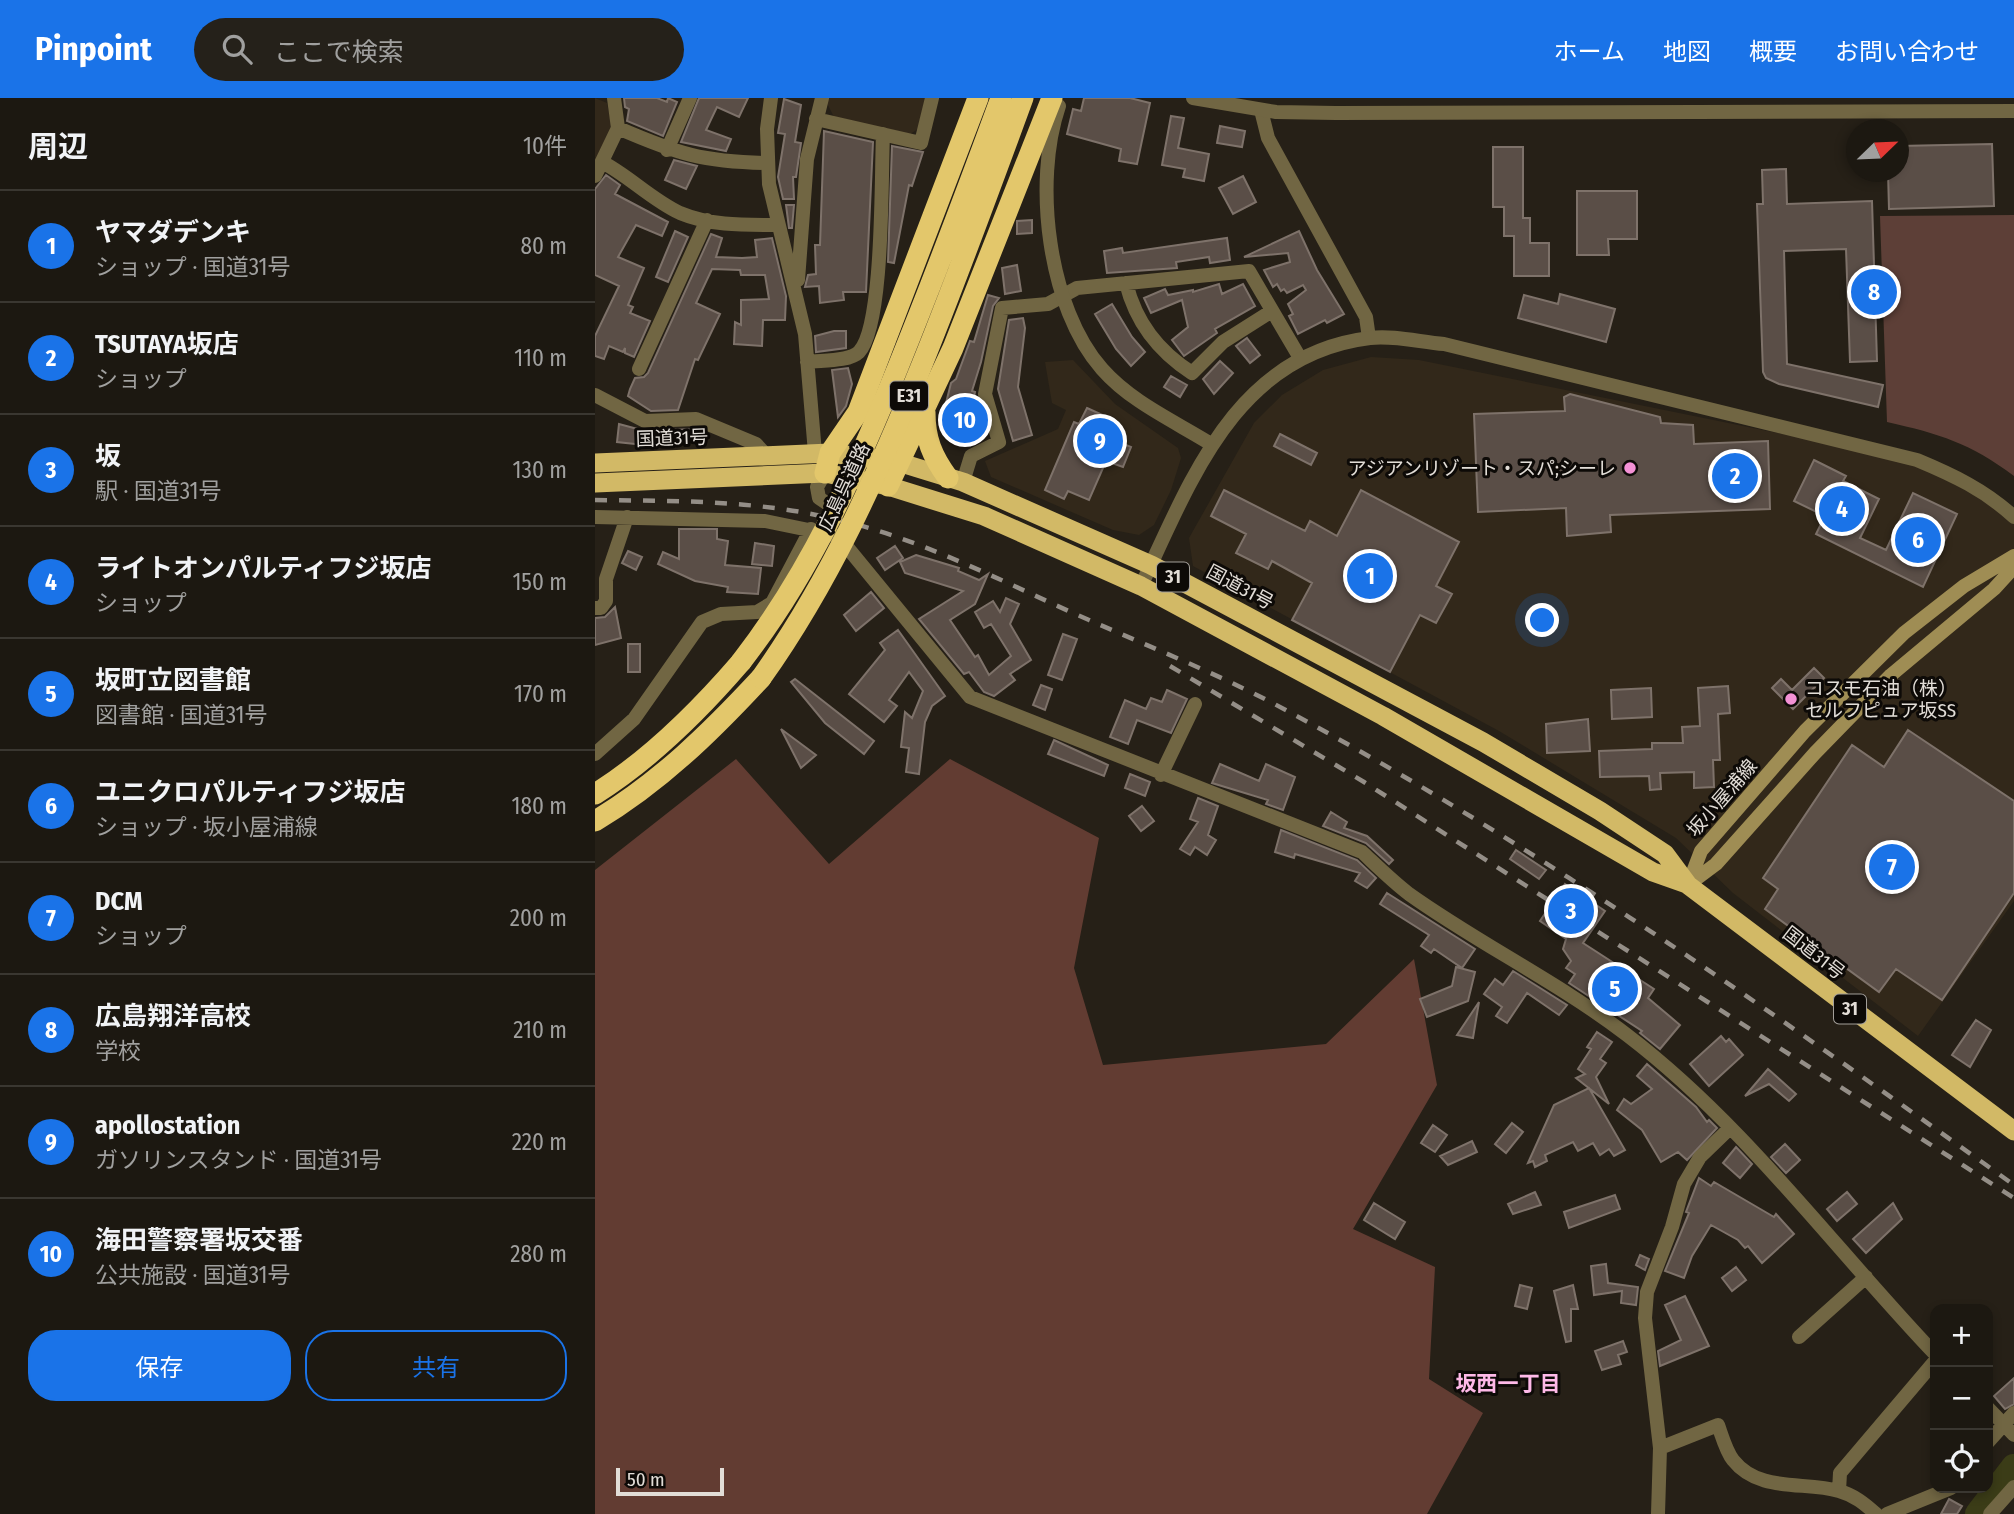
<!DOCTYPE html>
<html lang="ja">
<head>
<meta charset="utf-8">
<style>
	:root { --surface:#1c1811; --page:#25211a; --text:#f1f3f6; --muted:#a0a09f; --line:#3a3731; --accent:#1a73e8 }
	body { margin:0; font-family:"Fira Sans Condensed","Noto Sans JP",sans-serif; background:var(--page); color:var(--text) }
	.controls { position:absolute; right:21px; bottom:21px; display:grid; overflow:hidden; border-radius:14px; box-shadow:0 4px 10px #0003 }
	.controls button { width:63px; height:63px; display:grid; place-items:center; padding:0; border:0; border-bottom:2px solid var(--line); background:var(--surface); color:var(--text); font:35px sans-serif }
	.compass { position:absolute; left:1251px; top:21px; width:63px; height:63px; border-radius:50%; background:var(--surface); box-shadow:0 4px 10px #0003; rotate:67deg }
	.scale { position:absolute; left:21px; bottom:18px; width:108px; box-sizing:border-box; padding-left:7px; border:4px solid #e2ddd7; border-top:0; font-size:19px; line-height:24px; white-space:nowrap; color:#e2ddd7; -webkit-text-stroke:5px #0d0a07; paint-order:stroke }
	.you { position:absolute; left:948px; top:523px; width:24px; height:24px; margin:-18px; border:5px solid #fff; border-radius:50%; background:#1a73e8; box-shadow:0 0 0 10px #1a73e833 }
	.badge { display:grid; place-items:center; width:46px; height:46px; border-radius:50%; background:var(--accent); color:#fff; font-size:23px; font-weight:700 }
	.pin { position:absolute; translate:-50% -50%; border:4px solid #fff; box-shadow:0 2px 7px #0006 }
	.list { margin:0; padding:0; list-style:none }
	h2 { display:flex; justify-content:space-between; align-items:center; height:91px; margin:0; padding:0 28px; font-size:30px }
	h2 small { font-size:23px; font-weight:400; color:var(--muted) }
	.list li { display:grid; grid-template-columns:46px 1fr auto; gap:21px; align-items:center; box-sizing:border-box; height:112px; padding:0 28px; border-top:2px solid var(--line) }
	.list b { display:block; font-size:26px; white-space:nowrap }
	.list p { margin:0; font-size:23px; white-space:nowrap; color:var(--muted) }
	.list em { font-size:23px; font-style:normal; color:var(--muted) }
	.actions { display:flex; gap:14px; padding:21px 28px }
	.actions a { flex:1; padding:16px 0; border:2px solid var(--accent); border-radius:28px; text-align:center; font-size:24px; color:var(--accent) }
	.actions .main { background:var(--accent); color:#fff }
	.icon { flex:none; width:38px; height:38px; fill:none; stroke:currentColor; stroke-width:2; stroke-linecap:round; stroke-linejoin:round }
	.map { position:relative; flex:none; width:1419px; height:1416px; overflow:hidden }
	header { display:flex; align-items:center; gap:42px; box-sizing:border-box; height:98px; padding:0 35px; background:var(--accent); color:#fff }
	header strong { font-size:33px }
	nav { display:flex; gap:38px; margin-inline-start:auto; font-size:24px }
	.search { width:490px; height:63px; background:var(--page); display:flex; align-items:center; gap:18px; box-sizing:border-box; padding:0 24px; border-radius:38px; color:var(--muted); font-size:26px }
	main { display:flex }
	aside { flex:1; background:var(--surface) }
	.map>svg:first-child { display:block }
</style>
</head>
<body>
<header>
<strong>Pinpoint</strong>
<div class="search"><svg class="icon" aria-label="search" viewBox="0 0 24 24"><circle cx="10" cy="10" r="6"/><path d="M15 15l6 6"/></svg>ここで検索</div>
<nav><a>ホーム</a><a>地図</a><a>概要</a><a>お問い合わせ</a></nav>
</header>
<main>
<aside>
<h2>周辺<small>10件</small></h2>
<ul class="list">
<li><span class="badge">1</span><div><b>ヤマダデンキ</b><p>ショップ · 国道31号</p></div><em>80 m</em></li>
<li><span class="badge">2</span><div><b>TSUTAYA坂店</b><p>ショップ</p></div><em>110 m</em></li>
<li><span class="badge">3</span><div><b>坂</b><p>駅 · 国道31号</p></div><em>130 m</em></li>
<li><span class="badge">4</span><div><b>ライトオンパルティフジ坂店</b><p>ショップ</p></div><em>150 m</em></li>
<li><span class="badge">5</span><div><b>坂町立図書館</b><p>図書館 · 国道31号</p></div><em>170 m</em></li>
<li><span class="badge">6</span><div><b>ユニクロパルティフジ坂店</b><p>ショップ · 坂小屋浦線</p></div><em>180 m</em></li>
<li><span class="badge">7</span><div><b>DCM</b><p>ショップ</p></div><em>200 m</em></li>
<li><span class="badge">8</span><div><b>広島翔洋高校</b><p>学校</p></div><em>210 m</em></li>
<li><span class="badge">9</span><div><b>apollostation</b><p>ガソリンスタンド · 国道31号</p></div><em>220 m</em></li>
<li><span class="badge">10</span><div><b>海田警察署坂交番</b><p>公共施設 · 国道31号</p></div><em>280 m</em></li>
</ul>
<div class="actions"><a class="main">保存</a><a>共有</a></div>
</aside>
<div class="map">
<svg width="1419" height="1416" viewBox="0 0 1419 1416">
	<rect width="100%" height="100%" fill="#262017"/>
	<path fill="#32281a" d="M0,0L12,5L17,30L0,65Z
		M233,0H330L323,31L315,36L239,19L232,5Z
		M776,259L824,262L1325,364L1366,382L1419,423V803L1323,938L1138,795L1081,740L904,633L598,468L594,440L659,325L687,297L728,272Z
		M478,262L520,306L583,350L586,360L576,392L559,427L544,437L518,432L396,379L390,363L463,331L471,312L457,305L450,264Z"/>
	<path fill="#5d3f37" d="M1419,117V378C1375,345 1345,336 1292,324L1285,118Z"/>
	<path fill="#623c32" d="M141,661L234,766L355,661L504,740L479,870L508,967L731,946L819,861L842,987L758,1131L840,1169L834,1281L888,1315L832,1416H0V772Z"/>
	<g fill="none" stroke-linecap="round" stroke-linejoin="round">
		<path stroke="#3b3c17" stroke-width="26" d="M1383,1416L1419,1369"/>
	</g>
	<path fill="#5a4e47" stroke="#7e726a" stroke-width="2" d="M29,0H62L72,4L73,0L82,4L68,38L32,23L34,11L30,9Z
		M104,0H153L144,19L122,9L111,32L136,41L131,53L86,44Z
		M489,0H535L555,5L542,66L524,63L526,51L472,36L478,11L486,13Z
		M189,1L206,7L200,44L206,45L201,79H198L199,101H188L183,79L190,36L183,35Z
		M576,18L589,20L583,50L614,56L609,83L588,79L590,71L567,67Z
		M625,28L650,33L647,49L622,45Z
		M229,33L278,44L271,194H248L249,202L225,205L224,188L210,189L213,177L221,176L220,147H225Z
		M1397,46L1399,108L1294,111L1293,74H1304V48Z
		M297,48L328,54L317,88L314,87L299,165L293,164Z
		M898,49H928V120H935V145H954V178H919V138H909V109H898Z
		M79,62L102,68L91,91L70,82Z
		M1191,71L1192,106L1277,103L1282,263L1255,264L1251,151L1189,153L1192,266L1288,287L1283,309L1184,286L1171,280L1168,274L1162,106H1168L1167,72Z
		M11,77L25,87L20,96L73,124L67,138L41,127L23,159L49,170L33,207L38,209L35,215L55,223L39,259L30,255V250L28,254L14,248L9,261L0,258V238L24,188L0,177V91Z
		M648,78L661,104L638,116L624,90Z
		M982,93H1042V141H1013L1014,157H982Z
		M191,107H199L197,130H194Z
		M437,122V135L422,136V123Z
		M80,133L93,139L73,184L61,179Z
		M704,133L722,172L749,216L732,225L730,222L703,236L694,218L698,216L693,206L711,192L708,187L692,195L689,191L686,193L682,186L678,189L669,172L695,164L693,155L649,159Z
		M116,136L127,140L121,159L147,160L162,159L160,142L177,140L191,198L190,222H168L167,248L139,246L140,224L146,227V202L174,201L170,177H146L145,172L117,171L101,205L125,216L103,262L100,261L83,312L56,313L33,298L35,291L40,280L49,279L53,275Z
		M632,140L635,162L615,165L614,159L581,164L582,170L512,175L509,153L527,150L528,155Z
		M422,167L426,193L410,196L407,170Z
		M624,186L627,196L648,186L660,208L620,231L622,235L589,258L577,242L593,229L587,202L556,215L549,200L570,191L573,197L598,192V194Z
		M965,196L1020,211L1011,244L923,220L929,197L963,206Z
		M393,197L404,200L398,208L386,264L377,293L380,294L379,299L386,320L376,324L379,334L368,338L359,312L350,309L356,285L361,281L375,243L379,244Z
		M517,206L537,239L550,254L536,268L521,251L500,216Z
		M428,220L430,230L423,289L437,337L418,343L403,291L414,222Z
		M239,233H251V250L221,254L220,238Z
		M652,240L665,257L655,265L641,248Z
		M625,263L638,275L619,296L608,281Z
		M253,270L257,286L251,308L243,319L237,272Z
		M576,278L592,287L585,299L569,289Z
		M975,296L1065,319L1066,325L1098,327L1099,346L1173,343L1175,411L1015,417L1016,434L972,438L971,410L883,414L879,316L970,313L969,299Z
		M492,310L512,319L505,336L536,349L528,369L511,363L494,402L473,393L469,401L450,392L479,324L484,326Z
		M24,326L50,333L49,347L22,344Z
		M99,331L113,336L110,343L93,337L92,344L76,342L77,332Z
		M685,336L722,355L716,367L679,348Z
		M1219,362L1251,378L1248,383L1284,401L1265,440L1291,452L1318,395L1362,416L1328,489L1221,436L1230,418L1199,403Z
		M629,392L710,433L715,423L742,438L766,392L864,444L841,488L857,496L841,525L825,517L795,574L697,522L717,485L677,463L673,471L641,455L651,436L616,418Z
		M84,431H122V441L133,443L130,467L166,470L163,496L132,494L133,489L100,483L63,466L68,454L84,461Z
		M160,445L179,448L177,468L157,466Z
		M300,448L308,460L290,472L282,460Z
		M33,453L47,459L41,472L27,465Z
		M321,457L364,470L363,473L384,482L393,476L380,506L355,522L380,559L383,557L394,577L416,558L396,526L389,530L380,514L398,503L405,514L411,500L424,506L415,526L436,562L415,576L420,582L399,598L389,594L374,574L369,576L324,521L368,493L310,475L305,464Z
		M276,494L289,510L261,533L249,517Z
		M20,509L26,540L0,547V520L10,519Z
		M303,532L350,598L337,608L330,624L324,676L311,674L314,650L306,649L310,614L317,620L328,593L314,574L294,602L302,608L289,624L254,596L290,552L285,545Z
		M468,536L482,541L467,582L453,577Z
		M33,546H45V574H33Z
		M1219,570L1229,580L1198,611L1177,590L1186,581L1197,592Z
		M200,581L279,643L269,656L230,625L196,584Z
		M446,587L457,591L450,612L438,607Z
		M1133,588L1135,615L1123,616L1125,662H1118L1119,689L1099,690V674L1065,675L1066,691L1055,692L1054,678L1005,679L1004,653L1057,651V645H1088L1087,629L1105,628L1103,590Z
		M1056,590L1057,619L1017,621L1016,592Z
		M572,592L592,601L576,635L542,622L533,646L515,639L530,602L551,611L556,600L567,604Z
		M993,621L995,653L952,655L951,626Z
		M186,631L221,657L206,670Z
		M1313,632L1419,703V795L1347,902L1301,871L1284,894L1170,811L1183,791L1168,780L1257,647L1289,669Z
		M459,642L513,667L509,678L453,656Z
		M625,666L664,683L671,666L700,679L688,712L671,706L673,702L617,685Z
		M535,676L555,684L550,698L530,690Z
		M603,700L623,708L613,737L621,742L612,757L600,749L595,757L585,751L603,724L595,721Z
		M547,708L559,723L546,733L534,718Z
		M736,714L752,724L749,730L772,738L798,762L794,766L771,745L728,728Z
		M686,732L762,762L781,780L772,790L760,783L765,775L700,756L699,760L680,754Z
		M921,752L951,772L944,781L915,761Z
		M970,786L1010,813L988,845L1059,891L1053,900L1085,927L1065,951L1045,935L1047,933L974,885L980,876L971,870L976,863L968,851L971,841L945,823Z
		M792,795L880,851L867,870L839,851L836,855L826,848L834,837L785,806Z
		M861,869L880,874L873,903L832,919L825,901L857,888Z
		M918,873L972,907L964,917L932,895L912,925L901,918L907,909L889,896L900,881L908,887Z
		M884,904L878,940L862,937Z
		M1381,922L1396,932L1375,969L1357,957Z
		M1002,934L1017,944L1005,961L1011,965L1001,979L1014,1006L981,980L990,976L983,971L996,951L992,949Z
		M1126,938L1131,944L1134,941L1148,957L1114,988L1095,966Z
		M1052,966L1101,1009L1112,1024L1114,1022L1122,1030L1092,1062L1083,1054L1066,1064L1047,1032L1022,1012L1029,1001L1036,1006L1057,991L1042,978Z
		M1173,971L1201,996L1194,1003L1174,986L1150,998Z
		M994,990L1030,1052L1019,1058L1014,1051L1005,1057L998,1045L983,1053L978,1044L950,1057L952,1063L940,1069L938,1063L933,1065L959,1007Z
		M917,1025L928,1034L911,1055L900,1046Z
		M838,1027L852,1037L840,1054L826,1045Z
		M877,1043L882,1054L853,1067L845,1058Z
		M1190,1046L1205,1062L1191,1075L1176,1059Z
		M1141,1049L1157,1066L1145,1080L1128,1065Z
		M1104,1080L1116,1088L1119,1084L1179,1119L1181,1116L1199,1136L1167,1165L1153,1148L1150,1150L1143,1142L1116,1127L1097,1158L1089,1180L1070,1173L1094,1115L1091,1114Z
		M940,1094L946,1107L918,1116L913,1106Z
		M1252,1094L1262,1106L1242,1123L1232,1111Z
		M1020,1097L1025,1111L974,1130L969,1114Z
		M779,1105L810,1124L800,1141L769,1122Z
		M1298,1105L1307,1121L1271,1155L1258,1141Z
		M1045,1157L1054,1161L1050,1172L1041,1167Z
		M1011,1166L1013,1185L1043,1189L1041,1207L1026,1205L1027,1193L999,1197L996,1168Z
		M1141,1169L1151,1182L1137,1193L1127,1180Z
		M925,1187L937,1190L932,1211L920,1208Z
		M978,1187L983,1211H976V1243L971,1244L959,1193Z
		M1090,1198L1114,1248L1065,1268L1063,1253L1086,1242L1070,1207Z
		M1028,1243L1032,1254L1023,1257L1026,1266L1007,1272L1000,1253Z
		M1419,1280V1306L1410,1311L1399,1298Z
		M1354,1401L1367,1408L1362,1416H1346Z"/>
	<g fill="none" stroke-linecap="round" stroke-linejoin="round">
		<path stroke="#716643" stroke-width="14" d="M176,0L172,31L174,86L210,236L220,355
			M666,12L673,40L771,219L774,240
			M221,21L326,45L337,0
			M23,30C83,56 108,64 173,65
			M72,52L95,0
			M7,64C34,78 57,102 85,115C116,128 149,127 182,127
			M0,78L23,30L19,0
			M203,182L212,61L227,0
			M531,185C541,225 563,253 597,275L628,244L677,213
			M212,264C226,262 254,264 264,254C289,228 286,78 288,36
			M44,271L112,122
			M0,297L50,323L101,321L161,346L172,358
			M230,375L222,389L224,400L236,408L239,420
			M368,384L376,358L404,344L390,296L407,210L453,206L482,190L654,173L705,260
			M0,419L170,423L243,438L375,599L767,754C782,768 797,783 814,796C884,846 963,884 1032,937C1150,1027 1238,1149 1340,1256
			M0,510H6L11,503V481L32,419
			M0,656L39,621L107,524L126,516L162,514L177,505L216,431
			M566,677L600,606
			M1204,1239L1271,1179
			M1393,1310L1419,1337
			M1393,1344L1419,1315
			M1065,1350L1123,1327C1127,1338 1131,1353 1138,1362C1164,1395 1209,1383 1244,1393C1259,1397 1270,1406 1281,1416
			M1244,1393L1245,1375L1340,1263
			M1063,1416L1065,1350L1050,1220L1052,1194L1077,1129L1089,1086L1105,1059L1134,1031
			M1292,1416L1356,1390
			M1395,1416L1419,1389"/>
		<path stroke="#716643" stroke-width="14" d="M598,0L681,14L741,15L1419,13
			M464,8C438,84 453,210 507,271C536,304 579,323 616,346
			M546,488C596,382 641,256 775,240C798,237 825,244 849,246L1322,362C1358,377 1390,392 1419,419"/>
		<path stroke="#9f8d54" stroke-width="14" d="M1093,787L1106,753L1210,633L1309,535L1369,488L1419,458
			M1093,787L1121,766L1220,655L1296,577L1399,491L1419,469"/>
		<path stroke="#d2b966" stroke-width="19" d="M0,365L235,355L303,364L368,384L556,467L888,644L1005,713L1070,756L1093,787L1419,1033
			M0,385L230,375L293,388L389,418L546,488L788,618L1058,774L1092,786"/>
		<path stroke="#e3c76b" stroke-width="21" d="M330,314C330,341 337,358 353,380
			M230,375L235,355L263,314L383,0
			M293,388L358,250L457,0
			M0,696C56,661 103,614 146,564
			M0,723C64,685 116,634 166,580"/>
		<path stroke="#948e87" stroke-width="4.5" stroke-dasharray="12 12" stroke-linecap="butt" d="M0,402C81,403 161,402 240,421C331,442 409,485 494,522C562,552 633,580 698,616C951,753 1186,920 1419,1087
			M575,568L769,684L1419,1100"/>
		<path stroke="#e3c76b" stroke-width="21" d="M146,564C216,474 260,374 303,269C339,180 373,90 406,0
			M166,580C235,483 282,378 326,269C362,180 395,90 428,0"/>
	</g>
	<g fill="#f391d5" stroke="#0d0a07" stroke-width="2.5">
		<circle cx="1035" cy="370" r="7"/>
		<circle cx="1196" cy="601" r="7"/>
	</g>
	<g text-anchor="middle" dominant-baseline="central" stroke-width="6" stroke-linejoin="round" paint-order="stroke">
		<g fill="#0d0a07" stroke="#a29e99" stroke-width="2">
			<rect x="295" y="283.5" width="38" height="29" rx="5"/>
			<rect x="562" y="464.5" width="32" height="29" rx="5"/>
			<rect x="1239" y="896.5" width="32" height="29" rx="5"/>
		</g>
		<g font-size="18" font-weight="bold" fill="#e2ddd7">
			<text x="314" y="298">E31</text>
			<text x="578" y="479">31</text>
			<text x="1255" y="911">31</text>
		</g>
		<g font-size="19" fill="#e2ddd7" stroke="#0d0a07">
			<text transform="translate(77 340) rotate(-2)">国道31号</text>
			<text transform="translate(249 389) rotate(-65)">広島呉道路</text>
			<text transform="translate(645 489) rotate(28)">国道31号</text>
			<text transform="translate(1127 700) rotate(-49)">坂小屋浦線</text>
			<text transform="translate(1219 855) rotate(38)">国道31号</text>
		</g>
		<g font-size="19" fill="#e2ddd7" stroke="#0d0a07" text-anchor="end">
			<text x="1021" y="370">アジアンリゾート・スパ;シーレ</text>
			<text x="1210" y="590" text-anchor="start">コスモ石油（株）<tspan x="1210" dy="22">セルフピュア坂SS</tspan></text>
		</g>
		<g font-size="21" font-weight="bold" fill="#feb9e8" stroke="#0d0a07">
			<text x="913" y="1286">坂西一丁目</text>
		</g>
	</g>
</svg>
<div class="controls">
<button>+</button>
<button>−</button>
<button><svg class="icon" aria-label="locate" viewBox="0 0 24 24"><circle cx="12" cy="12" r="6"/><path d="M12 2v4M12 18v4M2 12h4M18 12h4"/></svg></button>
</div>
<svg class="compass" viewBox="-18 -18 36 36"><path d="M0-13l5 13h-10z" fill="#e53935"/><path d="M0 13l5-13h-10z" fill="#a0a09f"/></svg>
<div class="scale">50 m</div>
<div class="you"></div>
<div class="pin badge" style="left:775px;top:478px">1</div>
<div class="pin badge" style="left:1140px;top:378px">2</div>
<div class="pin badge" style="left:976px;top:813px">3</div>
<div class="pin badge" style="left:1247px;top:411px">4</div>
<div class="pin badge" style="left:1020px;top:891px">5</div>
<div class="pin badge" style="left:1323px;top:442px">6</div>
<div class="pin badge" style="left:1297px;top:769px">7</div>
<div class="pin badge" style="left:1279px;top:194px">8</div>
<div class="pin badge" style="left:505px;top:343px">9</div>
<div class="pin badge" style="left:370px;top:322px">10</div>
</div>
</main>
</body>
</html>
